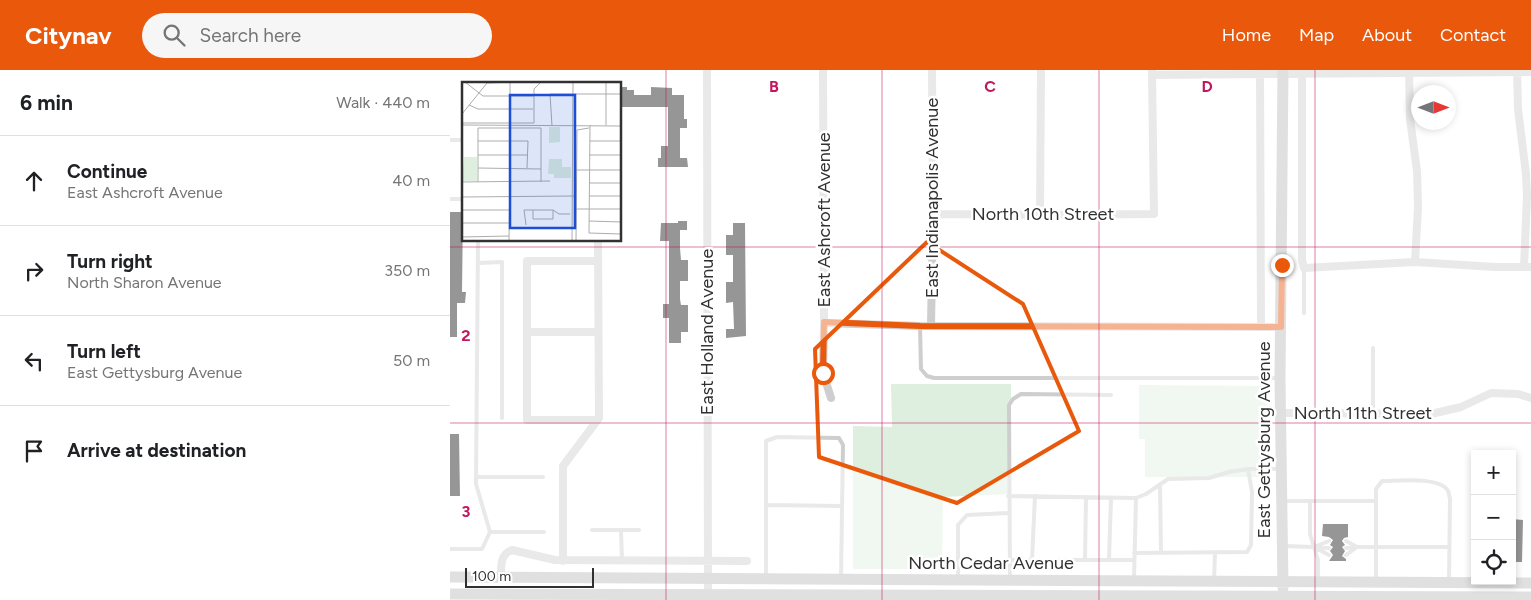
<!DOCTYPE html>
<html lang="en">
<head>
<meta charset="utf-8">
<style>
	:root { --surface:#fff; --page:#f6f6f6; --text:#202124; --muted:#757577; --line:#e0e0e0; --accent:#ea580c }
	body { margin:0; font-family:Figtree,sans-serif; background:var(--page); color:var(--text) }
	.controls { position:absolute; right:15px; bottom:15px; display:grid; overflow:hidden; border-radius:0px; box-shadow:0 2px 8px #0003 }
	.controls button { width:45px; height:45px; display:grid; place-items:center; padding:0; border:0; border-bottom:1px solid var(--line); background:var(--surface); color:var(--text); font:25px sans-serif }
	.compass { position:absolute; left:961px; top:15px; width:45px; height:45px; border-radius:50%; background:var(--surface); box-shadow:0 2px 8px #0003; rotate:90deg }
	.scale { position:absolute; left:15px; bottom:12px; width:129px; box-sizing:border-box; padding-left:5px; border:2px solid #313131; border-top:0; font-size:14px; line-height:18px; white-space:nowrap; color:#313131; -webkit-text-stroke:4px #fff; paint-order:stroke }
	.stop { position:absolute; width:15px; height:15px; margin:-11px; border:4px solid #ea580c; border-radius:50%; background:#fff }
	.stop.end { background:#ea580c; border-color:#fff; box-shadow:0 1px 5px #0008 }
	.list { margin:0; padding:0; list-style:none }
	h2 { display:flex; justify-content:space-between; align-items:center; height:65px; margin:0; padding:0 20px; font-size:21px }
	h2 small { font-size:16px; font-weight:400; color:var(--muted) }
	.list li { display:grid; grid-template-columns:32px 1fr auto; gap:15px; align-items:center; box-sizing:border-box; height:90px; padding:0 20px; border-top:1px solid var(--line) }
	.list b { display:block; font-size:19px; white-space:nowrap }
	.list p { margin:0; font-size:16px; white-space:nowrap; color:var(--muted) }
	.list em { font-size:16px; font-style:normal; color:var(--muted) }
	.icon { flex:none; width:28px; height:28px; fill:none; stroke:currentColor; stroke-width:2; stroke-linecap:round; stroke-linejoin:round }
	.map { position:relative; flex:none; width:1081px; height:530px; overflow:hidden }
	header { display:flex; align-items:center; gap:30px; box-sizing:border-box; height:70px; padding:0 25px; background:var(--accent); color:#fff }
	header strong { font-size:24px }
	nav { display:flex; gap:28px; margin-inline-start:auto; font-size:18px }
	.search { width:350px; height:45px; background:var(--page); display:flex; align-items:center; gap:12px; box-sizing:border-box; padding:0 18px; border-radius:28px; color:var(--muted); font-size:19px }
	main { display:flex }
	aside { flex:1; background:var(--surface) }
	.map>svg:first-child { display:block }
</style>
</head>
<body>
<header>
<strong>Citynav</strong>
<div class="search"><svg class="icon" aria-label="search" viewBox="0 0 24 24"><circle cx="10" cy="10" r="6"/><path d="M15 15l6 6"/></svg>Search here</div>
<nav><a>Home</a><a>Map</a><a>About</a><a>Contact</a></nav>
</header>
<main>
<aside>
<h2>6 min<small>Walk · 440 m</small></h2>
<ul class="list">
<li><svg class="icon" aria-label="ahead" viewBox="0 0 24 24"><path d="M12 20V5M6 11l6-6 6 6"/></svg><div><b>Continue</b><p>East Ashcroft Avenue</p></div><em>40 m</em></li>
<li><svg class="icon" aria-label="right" viewBox="0 0 24 24"><path d="M7 20v-9h11M14 6l5 5-5 5"/></svg><div><b>Turn right</b><p>North Sharon Avenue</p></div><em>350 m</em></li>
<li><svg class="icon" aria-label="left" viewBox="0 0 24 24"><path d="M17 20v-9H6M10 6l-5 5 5 5"/></svg><div><b>Turn left</b><p>East Gettysburg Avenue</p></div><em>50 m</em></li>
<li><svg class="icon" aria-label="arrive" viewBox="0 0 24 24"><path d="M6 21V4h12l-3 4 3 4H6"/></svg><div><b>Arrive at destination</b></div></li>
</ul>
</aside>
<div class="map">
<svg width="1081" height="530" viewBox="0 0 1081 530">
	<rect width="100%" height="100%" fill="#fff"/>
	<path fill="#deefdf" d="M441,314H561V424L493,427L492,499H403V356L442,357Z
		M689,315L816,316V407H695V369H689Z"/>
	<path fill="#181818" d="M170,17H177V20H184V25H201V17L222,18V25H234V49H237V58H230V88H237L238,97H208V88H211V76H218V37H170Z
		M0,142H13L12,222H16L15,233H7V267H0Z
		M228,151H237V160H230V178L231,190H238V211H230V229L231,235H238V262H231V273H219V248H213V234H219V171H210L211,153H228Z
		M283,153H295L296,266L276,268V259H284L283,232L276,233V212H283V185H276V165H283Z
		M0,364H9L10,426H0Z
		M1062,449L1073,450L1072,492H1062Z
		M873,454H898V467L894,468L892,471L895,475L892,477L895,481L892,486L896,489V491H879L883,485L880,481L883,477L880,475L883,470L879,467L872,466Z"/>
	<g fill="none" stroke-linecap="round" stroke-linejoin="round">
		<path stroke="#cecece" stroke-width="4" d="M0,70H14
			M0,129H14
			M28,193L52,192V348
			M854,198V243
			M470,256L471,299L477,306L484,308H829
			M923,343V278
			M26,407H93
			M710,415L711,483
			M558,426L686,428L696,424L718,409L759,408L779,402L798,399H829
			M833,431H926
			M860,431V464L868,490V510
			M316,435L392,436
			M142,460H189
			M171,460L172,491
			M40,462H94
			M834,476L864,477L879,471
			M896,478L907,477L896,471
			M0,479H32L40,462L26,414L28,170
			M684,483L797,482L801,475L802,422L798,399
			M879,485L864,477L879,478
			M896,485L907,477H999
			M559,490H684
			M582,490L585,426
			M635,490L636,427
			M659,490L661,428
			M316,507V371L327,367L389,368L393,375L391,507
			M508,507V455L517,445L558,443
			M560,508L559,335L563,329L571,324L661,325
			M684,509L686,428
			M926,510V419L932,411C947,411 990,406 998,421C999,423 999,426 1000,429L999,511
			M764,511L765,483"/>
		<path stroke="#cecece" stroke-width="8" d="M257,0L258,524
			M373,0L374,253L373,303L381,328
			M810,0L811,257
			M852,0V190L854,198L965,192L1045,197H1081
			M959,0L960,49L967,101L968,137L965,192
			M1067,0L1068,39L1076,104L1077,126L1074,197
			M702,5C829,5 955,2 1081,2
			M483,144L590,145L704,144L702,2
			M590,145L591,0
			M374,253L470,256L831,257
			M481,256L483,144L482,0
			M77,262H148
			M830,343L981,344L1011,337L1041,323L1068,324L1081,328
			M147,350H77V191H148
			M113,491V396L149,348L148,170
			M51,507C51,496 50,484 62,480L105,490L297,491"/>
		<path stroke="#bbb" stroke-width="11" d="M0,507L1081,513
			M833,518L830,308L833,0
			M0,524L1081,527"/>
	</g>
	<g fill="none" stroke-linecap="round" stroke-linejoin="round">
		<path stroke="#ea580c" stroke-width="6" d="M373,303L374,252L470,256L831,257L832,195"/>
	</g>
	<path d="M0 0H1081V530H0ZM477,172L573,234L629,361L507,433L369,387L365,279Z" fill="#fff" fill-opacity=".55" fill-rule="evenodd"/>
	<path fill="none" stroke="#e8590c" stroke-width="4" stroke-linejoin="round" d="M477,172L573,234L629,361L507,433L369,387L365,279Z"/>
	<path fill="none" stroke="#c2185b" stroke-width="1" stroke-opacity="0.55" d="M216,0V530M432,0V530M649,0V530M865,0V530M0,177H1081M0,353H1081"/>
	<g text-anchor="middle" dominant-baseline="central" stroke-width="5" stroke-linejoin="round" paint-order="stroke">
		<g font-size="18" fill="#313131" stroke="#fff">
			<text transform="translate(482 128) rotate(-90)">East Indianapolis Avenue</text>
			<text x="593" y="144">North 10th Street</text>
			<text transform="translate(374 150) rotate(-90)">East Ashcroft Avenue</text>
			<text transform="translate(257 262) rotate(-90)">East Holland Avenue</text>
			<text x="913" y="343">North 11th Street</text>
			<text transform="translate(814 370) rotate(-90)">East Gettysburg Avenue</text>
			<text x="541" y="493">North Cedar Avenue</text>
		</g>
	</g>
	<g transform="translate(12 12)">
		<rect width="159" height="159" fill="#fff"/>
		<path d="M87,45H98V60L87,61ZM2,75H15V99H0ZM87,77H100V85H109V96H92V92H86Z" fill="#deefdf"/>
		<path fill="none" stroke="#adadad" stroke-width="1" d="M3,0L21,14H72M48,1V59M7,23L16,27H71M0,32L25,1L55,0M0,41H72V7L79,0M0,43L159,44M128,43L127,151L159,152M144,43V0M90,44L88,12H159M16,59H66L65,86M128,59H159M16,73H66M127,73H159M16,86L79,87M114,88H159M0,100L88,99M16,100V46H79M79,100V46M127,101H159M127,114H159M0,115L112,114M114,127H159M0,128H48M71,128V137H91V128M127,139L159,140M0,141H47M64,143L62,128H91L97,132H108M0,155L47,154M47,159L48,87M110,159L111,0M114,159L115,48L127,46"/>
		<path fill="#1d4ed8" fill-opacity="0.15" stroke="#1d4ed8" stroke-width="2.5" d="M48,13H113V146H48Z"/>
		<rect width="159" height="159" fill="none" stroke="#313131" stroke-width="2.5"/>
	</g>
	<g font-size="16" text-anchor="middle" font-weight="bold" fill="#c2185b" stroke="#fff" stroke-width="5" stroke-linejoin="round" paint-order="stroke">
		<text x="324" y="22">B</text>
		<text x="540" y="22">C</text>
		<text x="757" y="22">D</text>
		<text x="16" y="271">2</text>
		<text x="16" y="447">3</text>
	</g>
</svg>
<div class="controls">
<button>+</button>
<button>−</button>
<button><svg class="icon" aria-label="locate" viewBox="0 0 24 24"><circle cx="12" cy="12" r="6"/><path d="M12 2v4M12 18v4M2 12h4M18 12h4"/></svg></button>
</div>
<svg class="compass" viewBox="-18 -18 36 36"><path d="M0-13l5 13h-10z" fill="#e53935"/><path d="M0 13l5-13h-10z" fill="#757577"/></svg>
<div class="scale">100 m</div>
<div class="stop" style="left:373px;top:303px"></div>
<div class="stop end" style="left:832px;top:195px"></div>
</div>
</main>
</body>
</html>
